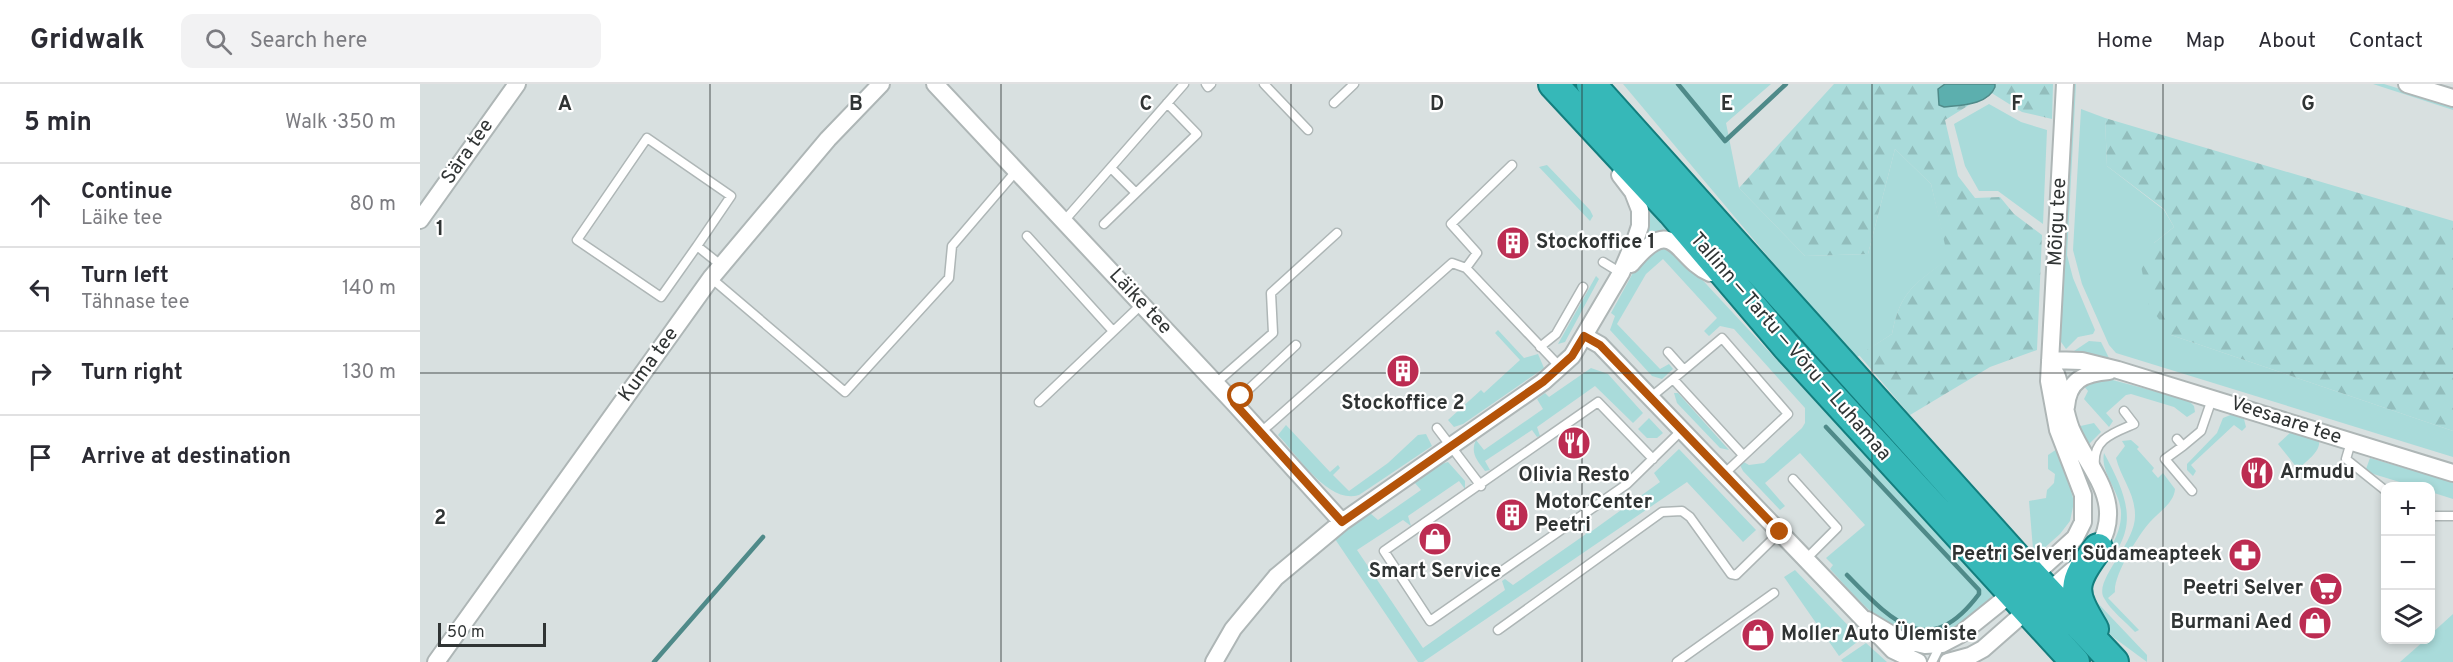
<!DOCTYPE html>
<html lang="en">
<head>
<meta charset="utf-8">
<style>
	:root { --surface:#fff; --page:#f2f2f3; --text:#2b2b33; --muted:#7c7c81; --line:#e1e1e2 }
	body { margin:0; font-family:Overpass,sans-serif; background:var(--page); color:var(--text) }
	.controls { position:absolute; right:18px; bottom:18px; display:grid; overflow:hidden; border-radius:12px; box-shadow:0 3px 9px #0003 }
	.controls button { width:54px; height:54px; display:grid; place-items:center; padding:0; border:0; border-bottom:2px solid var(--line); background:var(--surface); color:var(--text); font:30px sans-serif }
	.scale { position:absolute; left:18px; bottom:15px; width:108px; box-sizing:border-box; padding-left:6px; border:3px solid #303434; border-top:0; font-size:16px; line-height:21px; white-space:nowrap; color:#303434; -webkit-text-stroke:4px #fff; paint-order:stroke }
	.stop { position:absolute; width:18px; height:18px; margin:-14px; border:4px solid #b45309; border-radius:50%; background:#fff }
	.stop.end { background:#b45309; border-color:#fff; box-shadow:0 2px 6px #0008 }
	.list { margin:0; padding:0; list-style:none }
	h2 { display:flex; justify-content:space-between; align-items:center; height:78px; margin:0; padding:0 24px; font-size:26px }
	h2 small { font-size:20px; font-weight:400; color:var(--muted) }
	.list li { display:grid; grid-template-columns:39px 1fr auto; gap:18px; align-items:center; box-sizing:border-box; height:84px; padding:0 24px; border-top:2px solid var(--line) }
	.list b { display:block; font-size:22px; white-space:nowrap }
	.list p { margin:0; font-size:20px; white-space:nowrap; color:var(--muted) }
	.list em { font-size:20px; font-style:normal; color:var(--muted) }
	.icon { flex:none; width:33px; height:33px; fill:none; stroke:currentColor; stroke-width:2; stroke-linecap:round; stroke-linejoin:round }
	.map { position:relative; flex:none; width:2033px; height:578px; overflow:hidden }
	header { display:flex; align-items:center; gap:36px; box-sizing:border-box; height:84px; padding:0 30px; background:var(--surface); border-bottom:2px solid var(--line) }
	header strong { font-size:28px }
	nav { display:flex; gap:33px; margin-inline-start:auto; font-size:21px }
	.search { width:420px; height:54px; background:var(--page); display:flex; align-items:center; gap:15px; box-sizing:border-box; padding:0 21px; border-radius:12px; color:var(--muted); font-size:22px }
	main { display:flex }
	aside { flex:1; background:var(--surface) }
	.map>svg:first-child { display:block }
</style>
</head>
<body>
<header>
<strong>Gridwalk</strong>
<div class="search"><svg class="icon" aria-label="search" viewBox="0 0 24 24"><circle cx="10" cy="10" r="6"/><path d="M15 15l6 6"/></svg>Search here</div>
<nav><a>Home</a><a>Map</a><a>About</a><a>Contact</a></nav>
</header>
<main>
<aside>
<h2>5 min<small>Walk · 350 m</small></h2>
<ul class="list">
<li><svg class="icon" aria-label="ahead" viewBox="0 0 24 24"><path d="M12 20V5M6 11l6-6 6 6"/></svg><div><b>Continue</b><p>Läike tee</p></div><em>80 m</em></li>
<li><svg class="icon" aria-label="left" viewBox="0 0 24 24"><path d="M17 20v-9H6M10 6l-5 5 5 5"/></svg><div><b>Turn left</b><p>Tähnase tee</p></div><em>140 m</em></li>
<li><svg class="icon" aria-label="right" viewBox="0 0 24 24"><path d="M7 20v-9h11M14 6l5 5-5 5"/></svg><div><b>Turn right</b></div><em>130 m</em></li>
<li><svg class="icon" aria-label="arrive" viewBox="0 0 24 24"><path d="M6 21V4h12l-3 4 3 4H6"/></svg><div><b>Arrive at destination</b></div></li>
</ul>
</aside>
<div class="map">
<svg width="2033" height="578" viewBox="0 0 2033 578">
	<defs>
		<pattern id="forest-firs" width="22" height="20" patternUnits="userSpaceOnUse" patternTransform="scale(1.5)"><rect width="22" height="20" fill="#a9dbda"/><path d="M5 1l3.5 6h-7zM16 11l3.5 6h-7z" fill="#92bdbc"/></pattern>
	</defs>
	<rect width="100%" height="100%" fill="#d8e0e0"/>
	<path fill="#a9dbda" d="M1203,0H1351L1306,39L1319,104L1385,172L1448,170L1475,65L1511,100L1529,174C1496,200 1480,206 1472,250L1434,275Z
		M1652,0H1656L1647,171L1653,194L1675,246L1673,250L1658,253L1646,265L1639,255Z
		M1953,0H1964L2033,21V26Z
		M1569,20L1601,38L1627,46L1623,140L1578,107H1559L1545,82L1534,40Z
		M1661,25L1685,34L1687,82L1744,126L1754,143L1734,159L1751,251L2033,347V373L1696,269L1689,261L1662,200L1653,166Z
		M1127,81L1170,126L1173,132L1170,137L1119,83Z
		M1230,124L1251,146L1227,149Z
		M1236,164H1242L1262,174L1576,512C1560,524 1545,540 1528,550C1485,575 1435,512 1410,485L1413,481L1406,474L1445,441L1380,369L1345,399L1365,422L1360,426L1323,387L1320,381L1322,377L1329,381L1344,379L1382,344L1385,339V324L1314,245L1300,242L1289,252L1284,247L1297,234L1243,175L1226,190L1197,240L1240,285L1249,280L1253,285L1242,295L1232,292L1190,246L1195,232L1191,229L1220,176Z
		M1176,192L1179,195L1145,258L1138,260Z
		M1078,246L1104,274L1118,270L1124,284L1043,340L1034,343L1028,336L1061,306L1064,309L1100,276L1075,249Z
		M1669,257L1681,258L1689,274L1654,267Z
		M1171,284L1188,290L1223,329L1213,339L1175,302L1117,343L1120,352L1117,353L1112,346L1065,377L1070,386L1065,387C1057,376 1050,369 1056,356L1064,366L1123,325L1117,315L1125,309L1129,313Z
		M1685,294L1768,316L1774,322L1775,328L1767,333L1754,323L1711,310L1706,311L1686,329L1693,337L1689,343L1664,315L1668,307L1663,301Z
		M1254,309H1258L1309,366L1300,364L1257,319Z
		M1813,330L1824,335L1826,343L1822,347L1814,341L1771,381L1776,387L1773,392L1767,386V380L1797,349L1803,334Z
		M1229,334L1243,349L1237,354H1227L1218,345Z
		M1674,339L1681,348L1668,361L1656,343Z
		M866,341L910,388L918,381L920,384L913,391L929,407L968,379L998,351L1006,350L1012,362L939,411C909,421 877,371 858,351Z
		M1871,348L1899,356C1901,368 1886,377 1878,385L1858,360Z
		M1711,356L1719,363L1717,365L1734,384L1732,387L1738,394L1743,389L1755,405C1754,419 1739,428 1730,438C1719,450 1693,492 1695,508L1688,514L1719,546L1715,548C1706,538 1691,527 1684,514C1673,496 1716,460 1715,431C1715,409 1701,394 1696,374L1705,362L1702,357Z
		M1259,365L1336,446L1323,458L1267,398L1003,578H998L915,455L950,429L958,436L1001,406L994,398L1018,381L1028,378L1045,397V405L1039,397L988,432L991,442L983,436L937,466L1003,564L1085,506L1082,497L1085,495L1093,501L1166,450L1163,440L1172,447L1240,398L1234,389Z
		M1637,365L1642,372L1654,418L1650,437L1640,450L1613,474L1607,471L1613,465L1609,417L1626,414L1627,406L1634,399L1635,390L1628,385V371Z
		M1684,369C1708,414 1722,446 1680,486C1687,466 1702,451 1701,428C1700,407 1680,389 1684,369Z
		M1950,374L2033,398V415L2011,408L2010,402H1993L1950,389L1946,385Z
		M1375,486L1441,555L1419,572L1364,493Z
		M1672,513L1727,571V578L1693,553L1672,531Z
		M2033,530V578H1980L2005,556H2010L2011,550Z
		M1446,559L1467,578H1423L1421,576Z"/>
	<path fill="url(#forest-firs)" d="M1414,0H1633L1632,35L1602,28L1570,8L1525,36L1538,92L1555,114L1580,113L1594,130L1622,151L1617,266L1570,283L1490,331L1439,271L1472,250C1480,206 1496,200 1528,174L1511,100L1475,65L1448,170L1385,172L1319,104Z
		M1685,34L2033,137V347L1751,251L1729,222L1721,182L1734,159L1754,143L1744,125L1687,82Z"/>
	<path fill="#5cafae" stroke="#4f8a89" stroke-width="1.5" d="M1525,0H1575V3C1568,21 1541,21 1524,23L1519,21L1518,5Z"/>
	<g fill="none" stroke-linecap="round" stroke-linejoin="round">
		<path stroke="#4f8a89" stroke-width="4.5" d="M1258,0L1305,57L1366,0
			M1406,343L1559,506V510C1508,578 1472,537 1427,491
			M234,578L343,453"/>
		<defs>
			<path id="service" d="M786,0L788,3L791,0
				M844,0L888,46
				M914,19L934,0
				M691,84L716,109
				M644,137L764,0
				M684,140L777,50L747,19
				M607,152L693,247
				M277,162L311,112L227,54L157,156L241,213L277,162L302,182
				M1183,178L1201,189
				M1046,184L1057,169L1031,140L1092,81
				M291,194L425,308L529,194L532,162L597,86
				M1120,263L1136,250L1163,203
				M1264,286L1302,254L1368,330L1305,389
				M1253,295L1322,370
				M796,299L853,249L851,209L917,149
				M1231,313L1264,286L1248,268
				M619,318L722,220
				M814,319L876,261
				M1017,344L1061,402
				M841,348L1032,179L1046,184L1141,284
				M1757,355L1763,362L1781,347L1792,315
				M1931,358L1926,375L1966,407
				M1763,362L1745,375L1772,407
				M1233,375L1178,318L964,467L1010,537L1207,400L1262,346
				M1675,382C1672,355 1693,349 1714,340L1704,327
				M1373,395L1417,444L1386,475
				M2010,432H2033
				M1078,546L1242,428L1262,427L1270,433L1311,490L1316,491L1360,448
				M1257,578L1354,509
				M1512,578L1521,560"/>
			<path id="minor" d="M515,0L814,319L922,438
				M1987,0L2033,14
				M0,136L97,0
				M1211,180C1255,127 1255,174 1290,189
				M1164,252L1180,261L1473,566L1498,578
				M1630,276L1662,277L1698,286L2033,389
				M1646,323C1648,296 1664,289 1689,287
				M1447,536L1479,555L1505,561L1522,560L1541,550L1613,492L1655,454L1663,438V411L1638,346L1629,297L1645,0
				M16,578L291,194L408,55L461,0
				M794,578L813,545L856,493L922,438L1123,298L1152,272L1201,189L1216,154L1220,142V126L1213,108L1200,91
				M1528,578L1550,572L1563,565L1678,464C1706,417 1669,387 1651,345C1644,327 1643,308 1636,290"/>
			<path id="trunk" d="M1133,0L1252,128L1366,262L1655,578
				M1171,0L1613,492L1694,578
				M1674,545C1651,507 1651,500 1678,464"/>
		</defs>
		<use href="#service" stroke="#aeb6b6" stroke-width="11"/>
		<use href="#minor" stroke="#aeb6b6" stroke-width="20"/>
		<use href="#trunk" stroke="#137e7e" stroke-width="32"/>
		<use href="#service" stroke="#fff" stroke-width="8"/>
		<use href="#minor" stroke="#fff" stroke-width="16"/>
		<use href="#trunk" stroke="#36b8b8" stroke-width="28"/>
	</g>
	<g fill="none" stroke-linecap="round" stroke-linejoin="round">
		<path stroke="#b45309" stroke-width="8" d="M821,312L814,319L922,438L1123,298L1152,272L1164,252L1180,261L1360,448"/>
	</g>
	<path fill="none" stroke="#303434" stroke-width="1.5" stroke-opacity="0.55" d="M290,0V578M581,0V578M871,0V578M1162,0V578M1452,0V578M1743,0V578M0,289H2033"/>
	<defs>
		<symbol id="building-disc" viewBox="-11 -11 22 22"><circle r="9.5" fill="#bc2c52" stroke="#fff"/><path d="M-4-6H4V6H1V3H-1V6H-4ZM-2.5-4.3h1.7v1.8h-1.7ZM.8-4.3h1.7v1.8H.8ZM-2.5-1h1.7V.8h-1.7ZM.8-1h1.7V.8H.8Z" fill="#fff"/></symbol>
		<symbol id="restaurant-disc" viewBox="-11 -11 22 22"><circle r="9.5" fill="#bc2c52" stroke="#fff"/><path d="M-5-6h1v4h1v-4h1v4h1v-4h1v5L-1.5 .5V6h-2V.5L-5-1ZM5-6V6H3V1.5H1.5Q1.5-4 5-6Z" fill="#fff"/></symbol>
		<symbol id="shop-disc" viewBox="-11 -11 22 22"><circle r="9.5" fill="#bc2c52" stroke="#fff"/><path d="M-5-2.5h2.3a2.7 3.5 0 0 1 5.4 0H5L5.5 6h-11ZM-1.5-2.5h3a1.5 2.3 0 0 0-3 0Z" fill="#fff"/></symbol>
		<symbol id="pharmacy-disc" viewBox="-11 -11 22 22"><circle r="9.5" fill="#bc2c52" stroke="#fff"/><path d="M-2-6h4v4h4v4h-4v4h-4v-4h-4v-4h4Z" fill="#fff"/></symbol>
		<symbol id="supermarket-disc" viewBox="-11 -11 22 22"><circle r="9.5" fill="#bc2c52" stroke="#fff"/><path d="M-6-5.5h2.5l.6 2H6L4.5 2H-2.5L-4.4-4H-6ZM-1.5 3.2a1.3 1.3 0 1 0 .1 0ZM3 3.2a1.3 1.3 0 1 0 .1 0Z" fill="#fff"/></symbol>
	</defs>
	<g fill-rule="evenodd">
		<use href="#building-disc" x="1074" y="140" width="38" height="38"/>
		<use href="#building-disc" x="964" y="268" width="38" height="38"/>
		<use href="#restaurant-disc" x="1135" y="340" width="38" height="38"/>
		<use href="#restaurant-disc" x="1818" y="370" width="38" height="38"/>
		<use href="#building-disc" x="1073" y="412" width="38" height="38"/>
		<use href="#shop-disc" x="996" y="436" width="38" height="38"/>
		<use href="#pharmacy-disc" x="1806" y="452" width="38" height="38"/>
		<use href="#supermarket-disc" x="1887" y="486" width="38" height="38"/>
		<use href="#shop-disc" x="1876" y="520" width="38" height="38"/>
		<use href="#shop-disc" x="1319" y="532" width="38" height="38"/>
	</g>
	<g text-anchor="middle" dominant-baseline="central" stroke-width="4.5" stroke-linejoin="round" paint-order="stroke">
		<g font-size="20" fill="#303434" stroke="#fff">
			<text transform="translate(48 68) rotate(-55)">Sära tee</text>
			<text transform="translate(1638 138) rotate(-87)">Mõigu tee</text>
			<text transform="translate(720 218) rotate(47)">Läike tee</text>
			<text transform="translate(1370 263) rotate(49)">Tallinn — Tartu — Võru — Luhamaa</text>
			<text transform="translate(229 281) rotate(-54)">Kuma tee</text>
			<text transform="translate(1866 337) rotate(18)">Veesaare tee</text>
		</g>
		<g font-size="20" font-weight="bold" fill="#303434" stroke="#fff" text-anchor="start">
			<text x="1116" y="159">Stockoffice 1</text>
			<text x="983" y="320" text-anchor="middle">Stockoffice 2</text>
			<text x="1860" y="389">Armudu</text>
			<text x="1154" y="392" text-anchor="middle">Olivia Resto</text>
			<text x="1115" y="419">MotorCenter<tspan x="1115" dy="23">Peetri</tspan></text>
			<text x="1802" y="471" text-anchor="end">Peetri Selveri Südameapteek</text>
			<text x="1015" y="488" text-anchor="middle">Smart Service</text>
			<text x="1883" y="505" text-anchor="end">Peetri Selver</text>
			<text x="1872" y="539" text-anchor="end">Burmani Aed</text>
			<text x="1361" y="551">Moller Auto Ülemiste</text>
		</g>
	</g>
	<g font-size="20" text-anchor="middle" font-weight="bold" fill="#303434" stroke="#fff" stroke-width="4.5" stroke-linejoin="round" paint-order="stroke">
		<text x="145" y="26">A</text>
		<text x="436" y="26">B</text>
		<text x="726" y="26">C</text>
		<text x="1017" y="26">D</text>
		<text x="1307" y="26">E</text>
		<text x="1597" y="26">F</text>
		<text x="1888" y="26">G</text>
		<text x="20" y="151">1</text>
		<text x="20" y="440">2</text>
	</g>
</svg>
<div class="controls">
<button>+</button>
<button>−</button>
<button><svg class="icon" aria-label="layers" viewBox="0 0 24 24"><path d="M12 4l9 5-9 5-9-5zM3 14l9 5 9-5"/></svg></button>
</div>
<div class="scale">50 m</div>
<div class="stop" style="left:821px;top:312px"></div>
<div class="stop end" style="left:1360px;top:448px"></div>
</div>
</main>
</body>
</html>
